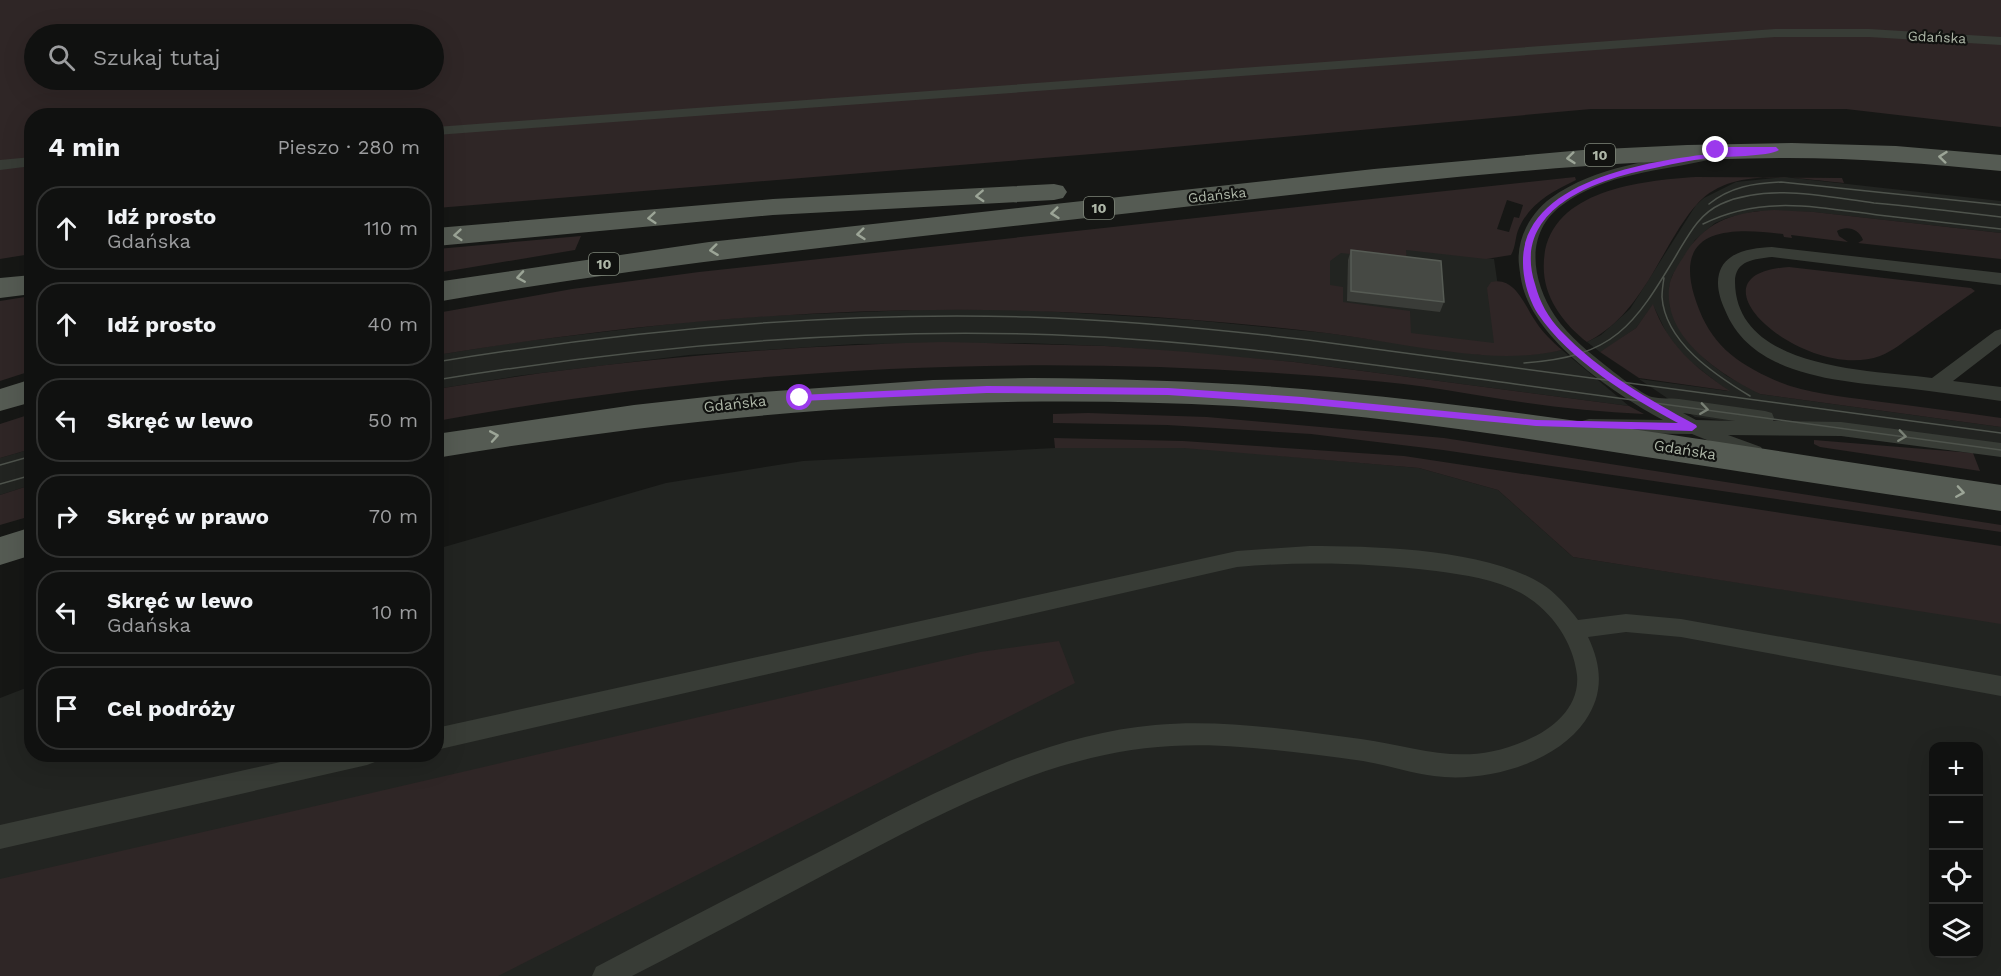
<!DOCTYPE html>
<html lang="pl">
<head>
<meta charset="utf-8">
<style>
	:root { --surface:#101110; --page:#1e1f1e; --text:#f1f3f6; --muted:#9c9d9f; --line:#303130 }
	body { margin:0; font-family:"Work Sans",sans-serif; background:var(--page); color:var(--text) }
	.controls { position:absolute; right:18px; bottom:18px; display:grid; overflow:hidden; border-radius:12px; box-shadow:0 6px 24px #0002 }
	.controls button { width:54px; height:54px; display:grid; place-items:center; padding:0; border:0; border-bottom:2px solid var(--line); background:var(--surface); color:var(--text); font:30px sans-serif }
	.stop { position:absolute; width:18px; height:18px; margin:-14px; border:4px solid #9b39ec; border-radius:50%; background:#fff }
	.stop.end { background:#9b39ec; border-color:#fff; box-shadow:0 2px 6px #0008 }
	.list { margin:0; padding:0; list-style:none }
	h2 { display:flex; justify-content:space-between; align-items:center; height:78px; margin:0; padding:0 24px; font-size:26px }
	h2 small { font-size:20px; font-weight:400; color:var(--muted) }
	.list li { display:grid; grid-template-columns:39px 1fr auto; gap:18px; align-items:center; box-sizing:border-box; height:84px; margin:0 12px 12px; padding:0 12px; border:2px solid var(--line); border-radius:24px }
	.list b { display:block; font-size:22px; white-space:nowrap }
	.list p { margin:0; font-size:20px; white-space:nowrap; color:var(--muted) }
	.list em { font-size:20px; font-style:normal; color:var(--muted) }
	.icon { flex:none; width:33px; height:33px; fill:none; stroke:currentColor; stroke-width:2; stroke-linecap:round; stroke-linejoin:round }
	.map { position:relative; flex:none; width:2001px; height:976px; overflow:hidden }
	.search { position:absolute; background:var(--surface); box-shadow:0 6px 24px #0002; left:24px; top:24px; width:420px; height:66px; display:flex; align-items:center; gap:15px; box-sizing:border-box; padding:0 21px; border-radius:33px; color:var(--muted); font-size:22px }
	.panel { position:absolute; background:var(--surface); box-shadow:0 6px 24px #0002; left:24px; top:108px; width:420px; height:654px; border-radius:24px }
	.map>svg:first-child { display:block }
</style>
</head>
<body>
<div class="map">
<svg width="2001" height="976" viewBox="0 0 2001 976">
	<rect width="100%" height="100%" fill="#161715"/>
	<path fill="#222421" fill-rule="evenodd" d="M1784,177L2001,201V233L1813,212L1757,211L1727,218L1715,223L1695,240L1672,276L1669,287L1670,307L1687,340L1707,361L1727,376L1760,394L2001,427V456L1695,417L1639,379L1728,391L1692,363L1678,349L1667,334L1653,305L1636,328L1609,347L1600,352L1587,342L1601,335L1630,309L1696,205L1704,198L1736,182Z
		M1312,237L1494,259L1507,348L1304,324Z
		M938,309L1026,310L1193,320L1327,333L1482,355H1529L1562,350L1629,406L1294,362L1105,346L1024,343L856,344L689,355L517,376L437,389V355L518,342L687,322L763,316Z
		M1184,447L1419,468L1498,490L1573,557L2001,623V976H0V698L31,686L32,754H436L437,549L666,483L803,461L1055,448ZM1934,746H1978V954H1934Z
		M31,449V485L0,495V458Z"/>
	<path fill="#2f2626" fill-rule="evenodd" d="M0,0H2001V127L1846,109H1591L1141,150L437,208L436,116H32L31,254L0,259ZM34,34H434V80H34Z
		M1575,177L1576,180C1553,191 1530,203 1519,228C1515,236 1516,247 1511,255L1486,259L1406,250L1407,260L1341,253L1330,261V285L1343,287V302L1410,311L1411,333L1494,343L1487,288L1491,282C1516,276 1525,307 1536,322C1543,333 1552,341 1562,350C1536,356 1509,357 1482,355C1431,351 1379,340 1326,333C1253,324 1179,318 1105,314C881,301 657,319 437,355V313L572,289L699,272ZM1507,200L1523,205L1519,218L1514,217L1509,232L1497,229Z
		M1696,177L1842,178L1844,183C1799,179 1733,165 1698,203C1680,222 1663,257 1648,281C1631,307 1616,327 1587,342C1566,326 1546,301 1544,273C1538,192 1635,181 1696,177Z
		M1774,210L1814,212L2001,233V259L1858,243L1863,240C1859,229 1847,225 1837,231L1839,236L1848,242L1791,235L1792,238L1784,237L1783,234C1733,228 1674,226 1694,295C1707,338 1728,358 1768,377C1800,393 1838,396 1874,401C1916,406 1959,412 2001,418V427L1760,394C1722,375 1664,339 1669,288C1670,275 1680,263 1687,251C1709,219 1737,212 1774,210Z
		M581,236L575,250L437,273V249Z
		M1789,267L1971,288L1975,291C1955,305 1935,319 1915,334C1903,342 1893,351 1880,356C1805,383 1679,274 1789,267Z
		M31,296V371L0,381V301Z
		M1653,304C1667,344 1695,368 1730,391L1639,378L1600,352L1636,328Z
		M943,342L1105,346L1188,352L1294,362L1629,406L1644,414C1577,411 1509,401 1446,390C1390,381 1332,377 1276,373C994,354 714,370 437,421V389C606,361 770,346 943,342Z
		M1088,413L1207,417L1444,438L2001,525V532L1443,450L1311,434L1167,425L1053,423V414Z
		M31,414V449L0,458V424Z
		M1054,438L1183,441L1404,456L2001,546V624L1573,557L1498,490L1419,468L1184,448H1055Z
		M1814,440L1973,453L1980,471L1820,447L1814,444Z
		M31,485V516L0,525V495Z
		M1059,641L1075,683L498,976H0V879L980,652Z"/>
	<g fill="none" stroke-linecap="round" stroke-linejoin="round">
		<path fill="#383c36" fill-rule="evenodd" d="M1775,29H1869L2001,37V45L1869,37H1775L436,135V127Z
			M1707,151L1714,156L1712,159C1660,172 1606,172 1561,206C1524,234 1532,281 1555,316C1569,337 1591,354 1610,369C1619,376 1643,395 1652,397C1660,399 1671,398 1679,399C1708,403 1736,407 1765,411L1772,413L1774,418L1773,421L1841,422L2001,443V457L1841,436L1728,435L1761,447L1764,452L1761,457L1754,459L1692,434L1589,433L1582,431L1580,426L1582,421L1589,419L1663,420C1615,394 1539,343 1523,288C1521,281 1520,273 1519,265C1516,240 1530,213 1551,198C1595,166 1654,160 1707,151ZM1683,413L1735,421L1696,420Z
			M32,157V166L0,170V160Z
			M1772,247L2001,273V285L1772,257C1755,259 1735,260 1735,282C1736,370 1869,370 1932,378L1995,331L2001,329V344L1953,381L2001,387V401C1969,396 1937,392 1905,388C1843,381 1752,378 1725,310C1720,299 1716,286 1719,274C1725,251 1752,248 1772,247Z
			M1310,546C1376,546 1486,549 1542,584C1556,593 1568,607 1578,620L1626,614L1681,619L2001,676V696L1681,637L1626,632L1588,637C1602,666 1604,694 1585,721C1555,764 1484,783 1434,776C1410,773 1387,765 1363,761C1322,755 1281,750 1240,747C1189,743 1141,746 1091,758C1000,780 917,826 835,869C767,905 700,941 632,976H592L596,967C670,928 744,890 819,852C921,799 1038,735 1155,725C1223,719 1293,730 1361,739C1423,748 1464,768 1527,740C1554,729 1580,706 1577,675C1573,641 1551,610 1521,593C1495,579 1465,575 1436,571C1369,563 1304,561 1237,567L436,750V728L1237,551Z
			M316,754H378L375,762L367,765L0,849V825Z"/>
		<path fill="#555b53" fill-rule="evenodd" d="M1792,143L1896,146L2001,155V171C1930,164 1859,158 1788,158C1579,159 1373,186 1166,209C922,237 678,260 436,302V282L709,242L1374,169L1583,150L1687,145Z
			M1054,184L1063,186L1067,192L1063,198L1054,200L773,215L436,246V228L773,199Z
			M32,275V294L0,298V278Z
			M1032,378C1134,379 1235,382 1336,392C1559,413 1780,453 2001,485V511C1878,493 1756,474 1633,455C1500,434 1367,414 1233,406C965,391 700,414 436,458V434L634,405L733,394L933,380Z
			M32,379V402L0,411V389Z
			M32,527V555L0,565V537Z"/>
		<path stroke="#4e534c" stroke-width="1.5" d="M1709,204C1730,187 1754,183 1781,182L2001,205
			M1703,224C1761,195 1816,207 1878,215C1919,220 1960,224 2001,229
			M1664,278C1663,284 1662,291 1662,297C1665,342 1715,375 1750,396
			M436,362C632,330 829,311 1028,317C1121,320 1215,329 1308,340L2001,433
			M1524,363C1614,357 1634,326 1677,254C1689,234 1699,214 1721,204C1768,183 1826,197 1874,203C1917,207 1959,212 2001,217
			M436,380C632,348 829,329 1027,334C1191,338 1353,362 1515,384C1677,406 1839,428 2001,450
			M0,465L32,456
			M0,484L32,475"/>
	</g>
	<path fill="#3a3c38" d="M1351,250L1444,302L1440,312L1347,301L1348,260Z"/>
	<path fill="#464944" stroke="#565b54" stroke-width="1.5" d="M1351,250L1441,261L1444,302L1351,291Z"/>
	<defs><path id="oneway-chevron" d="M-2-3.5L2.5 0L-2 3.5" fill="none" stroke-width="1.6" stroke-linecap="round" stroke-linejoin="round" transform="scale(1.5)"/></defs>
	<g stroke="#9ca597">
		<use href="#oneway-chevron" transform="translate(1943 157) rotate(-174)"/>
		<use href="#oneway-chevron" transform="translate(1571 158) rotate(174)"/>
		<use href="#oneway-chevron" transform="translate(980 196) rotate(177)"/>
		<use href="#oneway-chevron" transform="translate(1055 213) rotate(174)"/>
		<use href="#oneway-chevron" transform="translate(652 218) rotate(175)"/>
		<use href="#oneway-chevron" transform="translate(861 234) rotate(174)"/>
		<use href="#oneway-chevron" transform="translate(458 235) rotate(175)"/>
		<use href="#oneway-chevron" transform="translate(714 250) rotate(173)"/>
		<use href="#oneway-chevron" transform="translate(521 277) rotate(171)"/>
		<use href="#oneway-chevron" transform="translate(494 436) rotate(-10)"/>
		<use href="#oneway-chevron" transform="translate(1960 492) rotate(9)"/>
	</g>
	<g stroke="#798075">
		<use href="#oneway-chevron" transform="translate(1704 409) rotate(8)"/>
		<use href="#oneway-chevron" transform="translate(1902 436) rotate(8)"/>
	</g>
	<path fill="#9b39ec" d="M1716,147H1776L1779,150C1768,157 1724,156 1708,158C1684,161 1659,167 1636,172C1581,185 1513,216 1535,284C1540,303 1548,317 1561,331C1599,371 1648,399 1696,425L1697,427L1692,431L1536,426L1302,404L1168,395L987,393L800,401L795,398L800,395L987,386L1168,388L1302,397L1536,420L1678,423C1630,397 1569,360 1538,314C1529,300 1523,280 1523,263C1521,176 1665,158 1729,152L1713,151Z"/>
	<g text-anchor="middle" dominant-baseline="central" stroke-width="4.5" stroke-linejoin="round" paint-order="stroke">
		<g font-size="14" fill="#aeb7a8" stroke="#111210">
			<text transform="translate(1937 37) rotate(3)">Gdańska</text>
			<text transform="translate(1217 195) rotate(-6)">Gdańska</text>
		</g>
		<g fill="#111210" stroke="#7f867a" stroke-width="1.5">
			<rect x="1585" y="144" width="30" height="22" rx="4.5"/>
			<rect x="1084" y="197" width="30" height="22" rx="4.5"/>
			<rect x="589" y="253" width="30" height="22" rx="4.5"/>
		</g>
		<g font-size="14" font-weight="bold" fill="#aeb7a8">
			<text x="1600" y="155">10</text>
			<text x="1099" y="208">10</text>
			<text x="604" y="264">10</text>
		</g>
		<g font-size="15" fill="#aeb7a8" stroke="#111210">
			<text transform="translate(735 404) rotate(-6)">Gdańska</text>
			<text transform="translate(1685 450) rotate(9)">Gdańska</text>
		</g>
	</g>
</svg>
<div class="controls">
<button>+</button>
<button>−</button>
<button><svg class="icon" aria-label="locate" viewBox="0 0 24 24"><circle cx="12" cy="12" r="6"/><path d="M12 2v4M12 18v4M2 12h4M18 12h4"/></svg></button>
<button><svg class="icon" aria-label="layers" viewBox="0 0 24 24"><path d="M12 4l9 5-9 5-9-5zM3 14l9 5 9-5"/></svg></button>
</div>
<div class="stop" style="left:800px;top:398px"></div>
<div class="stop end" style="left:1716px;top:150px"></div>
<div class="search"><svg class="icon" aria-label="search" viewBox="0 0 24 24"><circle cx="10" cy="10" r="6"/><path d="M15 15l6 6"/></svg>Szukaj tutaj</div>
<section class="panel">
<h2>4 min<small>Pieszo · 280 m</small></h2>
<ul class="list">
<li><svg class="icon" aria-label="ahead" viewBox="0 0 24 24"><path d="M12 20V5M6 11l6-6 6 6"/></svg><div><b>Idź prosto</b><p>Gdańska</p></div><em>110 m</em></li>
<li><svg class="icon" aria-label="ahead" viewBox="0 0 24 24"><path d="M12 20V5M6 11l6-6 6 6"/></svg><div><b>Idź prosto</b></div><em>40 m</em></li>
<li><svg class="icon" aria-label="left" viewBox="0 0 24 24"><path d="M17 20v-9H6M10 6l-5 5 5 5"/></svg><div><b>Skręć w lewo</b></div><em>50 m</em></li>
<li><svg class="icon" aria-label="right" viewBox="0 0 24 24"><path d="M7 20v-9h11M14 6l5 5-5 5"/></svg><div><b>Skręć w prawo</b></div><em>70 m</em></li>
<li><svg class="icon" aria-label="left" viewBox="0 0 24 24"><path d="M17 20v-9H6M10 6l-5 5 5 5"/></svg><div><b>Skręć w lewo</b><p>Gdańska</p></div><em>10 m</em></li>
<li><svg class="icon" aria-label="arrive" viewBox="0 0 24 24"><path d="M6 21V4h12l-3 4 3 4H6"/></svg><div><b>Cel podróży</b></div></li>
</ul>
</section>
</div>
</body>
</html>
